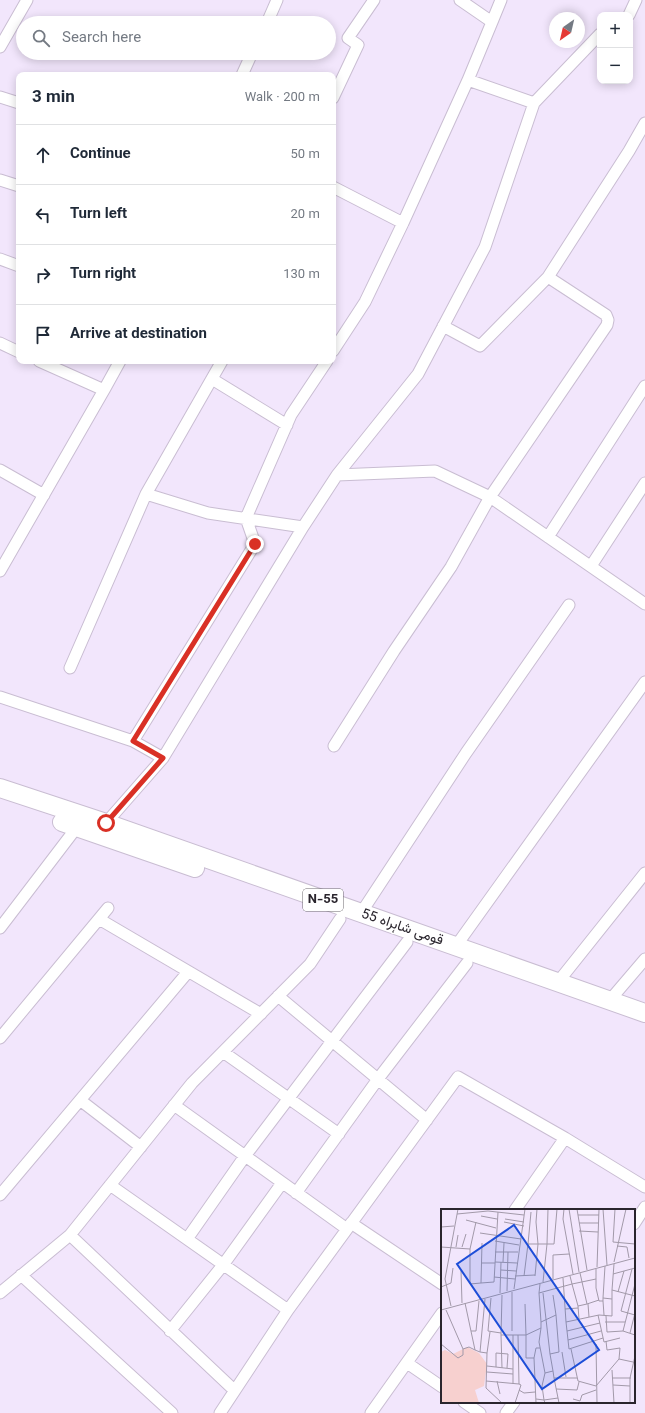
<!DOCTYPE html>
<html lang="en">
<head>
<meta charset="utf-8">
<style>
	:root { --surface:#fff; --page:#f2f2f3; --text:#1f2937; --muted:#747a83; --line:#e0e1e3 }
	body { margin:0; font-family:Georgia,Vazirmatn,serif; background:var(--page); color:var(--text) }
	.controls { position:absolute; right:12px; top:12px; display:grid; overflow:hidden; border-radius:8px; box-shadow:0 2px 10px #0003 }
	.controls button { width:36px; height:36px; display:grid; place-items:center; padding:0; border:0; border-bottom:1px solid var(--line); background:var(--surface); color:var(--text); font:20px sans-serif }
	.compass { position:absolute; left:549px; top:12px; width:36px; height:36px; border-radius:50%; background:var(--surface); box-shadow:0 2px 10px #0003; rotate:214deg }
	.stop { position:absolute; width:12px; height:12px; margin:-9px; border:3px solid #d93025; border-radius:50%; background:#fff }
	.stop.end { background:#d93025; border-color:#fff; box-shadow:0 1px 4px #0008 }
	.list { margin:0; padding:0; list-style:none }
	h2 { display:flex; justify-content:space-between; align-items:center; height:52px; margin:0; padding:0 16px; font-size:17px }
	h2 small { font-size:13px; font-weight:400; color:var(--muted) }
	.list li { display:grid; grid-template-columns:26px 1fr auto; gap:12px; align-items:center; box-sizing:border-box; height:60px; padding:0 16px; border-top:1px solid var(--line) }
	.list b { display:block; font-size:15px; white-space:nowrap }
	.list em { font-size:13px; font-style:normal; color:var(--muted) }
	.icon { flex:none; width:22px; height:22px; fill:none; stroke:currentColor; stroke-width:2; stroke-linecap:round; stroke-linejoin:round }
	.map { position:relative; flex:none; width:645px; height:1413px; overflow:hidden }
	.search { position:absolute; background:var(--surface); box-shadow:0 2px 10px #0003; left:16px; top:16px; width:320px; height:44px; display:flex; align-items:center; gap:10px; box-sizing:border-box; padding:0 14px; border-radius:22px; color:var(--muted); font-size:15px }
	.panel { position:absolute; background:var(--surface); box-shadow:0 2px 10px #0003; left:16px; top:72px; width:320px; height:292px; border-radius:8px }
	.map>svg:first-child { display:block }
</style>
</head>
<body>
<div class="map">
<svg width="645" height="1413" viewBox="0 0 645 1413">
	<rect width="100%" height="100%" fill="#f2e6fc"/>
	<g fill="none" stroke-linecap="round" stroke-linejoin="round">
		<defs>
			<path id="minor" d="M460,0L492,22L468,80
				M629,15L636,0
				M492,22L501,0
				M267,23L277,0
				M0,47L27,0
				M242,75L252,53
				M0,97L19,103
				M333,98L358,45L348,38L374,0
				M534,103L600,34
				M0,180L19,186
				M333,187L403,223L365,302L333,351
				M0,259L19,266
				M548,277L606,315L608,320L607,325L490,497L645,604
				M443,326L480,346L548,277L629,151L645,123
				M0,343L19,352
				M212,379L287,425
				M104,390L120,361
				M0,470L44,495
				M337,475L418,374L485,247L534,103L468,80L403,223
				M146,494L222,361
				M303,527L337,475L435,471L490,497L451,567L394,651L334,746
				M548,537L645,386
				M591,566L645,483
				M0,571L104,390L39,361
				M70,668L146,494L208,513L303,527L163,758
				M0,697L133,741L163,758L106,823
				M133,741L255,544L246,518L291,415L327,361
				M361,913L466,753L569,605
				M99,919L261,1014
				M0,928L77,827
				M456,946L645,682
				M558,982L645,873
				M278,996L427,1120
				M610,1000L645,959
				M0,1038L108,908
				M223,1052L339,1134
				M80,1100L141,1147
				M174,1105L347,1229
				M565,1138L645,1187
				M110,1185L288,1310
				M296,1193L378,1079L467,963
				M0,1195L188,972
				M351,1223L442,1284
				M634,1224L645,1207
				M70,1235L234,1390
				M187,1239L245,1156L407,942
				M21,1275L172,1413
				M0,1293L70,1235L192,1083L310,964L340,919
				M170,1331L223,1265L282,1183
				M407,1363L442,1387
				M464,1402L480,1413
				M220,1413L288,1310L458,1077L565,1138L515,1210
				M371,1413L442,1313
				M506,1413L514,1402"/>
			<path id="trunk" d="M0,788L106,823L645,1013
				M62,822L195,868"/>
		</defs>
		<use href="#minor" stroke="#c9bdd2" stroke-width="13"/>
		<use href="#trunk" stroke="#c9bdd2" stroke-width="20"/>
		<use href="#minor" stroke="#fff" stroke-width="11"/>
		<use href="#trunk" stroke="#fff" stroke-width="18"/>
	</g>
	<g fill="none" stroke-linecap="round" stroke-linejoin="round">
		<path stroke="#d93025" stroke-width="5" d="M106,823L163,758L133,741L255,544"/>
	</g>
	<g text-anchor="middle" dominant-baseline="central" stroke-width="3" stroke-linejoin="round" paint-order="stroke">
		<rect fill="#fff" stroke="#6a666c" stroke-width="1" x="303" y="889" width="40" height="22" rx="3"/>
		<g font-size="13" font-weight="bold" fill="#2a252d">
			<text x="323" y="900">N-55</text>
		</g>
		<g font-size="14" fill="#2a252d" stroke="#fff">
			<text transform="translate(402 928) rotate(19)">قومی شاہراہ 55</text>
		</g>
	</g>
	<g transform="translate(441 1209)">
		<rect width="194" height="194" fill="#f2e6fc"/>
		<path d="M26,138L38,144L46,155L43,177L34,181L38,194H0V143L4,141L12,145Z" fill="#f7d0cf"/>
		<path fill="none" stroke="#a299a9" stroke-width="1" d="M107,0L106,35H113L116,0M123,0L122,10L132,65M128,0L138,63M136,0L146,61M162,0L166,56M174,0L172,33L194,35M90,3L87,35H106L102,73M16,5L47,2L83,6M137,6H158M40,7L56,10M64,10L83,13M25,11L55,19M35,13L29,40V75L40,74M63,13L83,17M138,14H158M0,18L13,17M138,22L157,23M39,24L80,30M54,32L78,36M41,34L40,74L53,73L57,3M176,37L186,38L188,49M0,38L29,40M15,38L17,26M21,38L25,25M54,43H77M54,53L76,54M62,53L63,34M173,53L185,0M40,54H54M173,55L171,81L194,87M164,57L162,89L171,90V81M156,58L158,0M155,60V79L158,92H162V89M191,60L180,102L194,106M60,61L75,62M20,62L21,94M139,64L146,95L158,91M172,65L194,59M74,67L94,66M83,67L87,35M94,67L97,35L95,13L96,0M129,67L131,75L155,70M53,68L74,70M122,69L125,113L158,106L171,107V90M112,70V46L128,45M99,75L98,84L131,75L137,97L146,95M194,75L182,122L194,126M0,78L10,74L12,59M73,80L84,0M66,82L67,43M177,83L183,62M59,84L60,53M98,84L100,113L115,106L112,86M102,84L109,145L118,143L115,106M61,86L60,126H85V149H93M50,89L47,122L60,124M44,90L39,143L46,144L49,123M162,92L163,106M24,94L34,141L39,143M84,95L85,126L100,119V113M147,95L148,108M10,97L4,70L17,0M137,97L138,110M124,100L137,99M0,101L194,49M5,101L22,140L28,138L34,141M157,106L163,133L179,129M165,107L166,123L182,122M125,113L128,140L162,129M164,113H184M100,119L98,133L104,164L112,162L109,145M30,122H35L38,92M71,122V83M126,122L159,114M189,124L194,104M60,126L61,159M127,131L160,122M165,132L166,141L179,139L178,150M0,135L17,149L22,146V140M155,135L156,194M130,140L137,172L155,177L178,150L192,153M121,143L125,168M46,144L45,179L61,194M46,157L72,160V126M55,158V144L67,145L66,159M171,161L173,194M112,162L113,169H136M46,163L72,165M113,169L118,194M171,169H190M45,172L78,175L77,126M56,172L59,185M72,175V160M172,176L189,177M115,180L136,181L138,173M78,181L83,184L94,183M95,190L103,191L101,177L104,164M132,190L139,192L141,186L155,181M40,194H60M74,194L80,176L78,175M95,194L93,149L95,139H99M104,194L103,191L117,189M189,194V169L194,147"/>
		<path fill="#1d4ed8" fill-opacity="0.15" stroke="#1d4ed8" stroke-width="2" d="M73,16L158,141L101,180L16,55Z"/>
		<rect width="194" height="194" fill="none" stroke="#2a252d" stroke-width="2"/>
	</g>
</svg>
<div class="controls">
<button>+</button>
<button>−</button>
</div>
<svg class="compass" viewBox="-18 -18 36 36"><path d="M0-13l5 13h-10z" fill="#e53935"/><path d="M0 13l5-13h-10z" fill="#747a83"/></svg>
<div class="stop" style="left:106px;top:823px"></div>
<div class="stop end" style="left:255px;top:544px"></div>
<div class="search"><svg class="icon" aria-label="search" viewBox="0 0 24 24"><circle cx="10" cy="10" r="6"/><path d="M15 15l6 6"/></svg>Search here</div>
<section class="panel">
<h2>3 min<small>Walk · 200 m</small></h2>
<ul class="list">
<li><svg class="icon" aria-label="ahead" viewBox="0 0 24 24"><path d="M12 20V5M6 11l6-6 6 6"/></svg><div><b>Continue</b></div><em>50 m</em></li>
<li><svg class="icon" aria-label="left" viewBox="0 0 24 24"><path d="M17 20v-9H6M10 6l-5 5 5 5"/></svg><div><b>Turn left</b></div><em>20 m</em></li>
<li><svg class="icon" aria-label="right" viewBox="0 0 24 24"><path d="M7 20v-9h11M14 6l5 5-5 5"/></svg><div><b>Turn right</b></div><em>130 m</em></li>
<li><svg class="icon" aria-label="arrive" viewBox="0 0 24 24"><path d="M6 21V4h12l-3 4 3 4H6"/></svg><div><b>Arrive at destination</b></div></li>
</ul>
</section>
</div>
</body>
</html>
